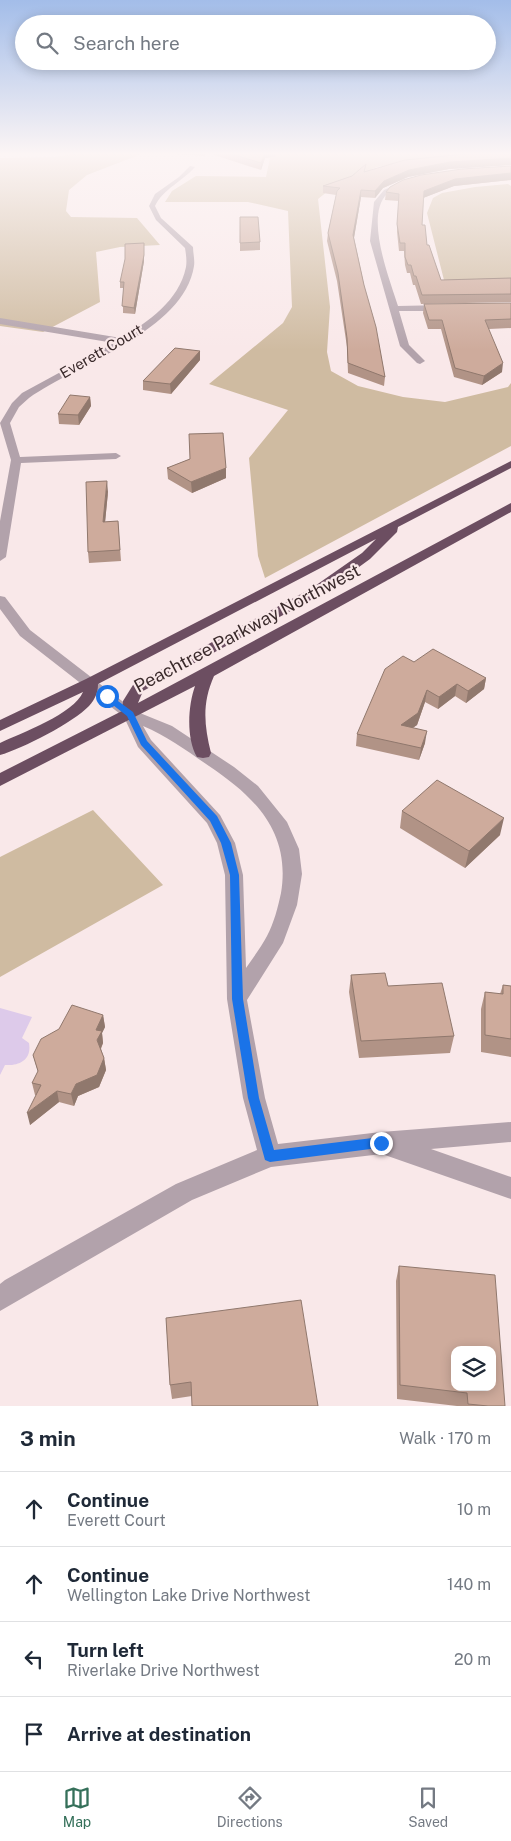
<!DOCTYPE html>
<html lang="en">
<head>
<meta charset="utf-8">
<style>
	:root { --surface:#fff; --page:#f2f2f3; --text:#1f2937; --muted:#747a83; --line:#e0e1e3; --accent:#35705a }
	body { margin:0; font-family:"Public Sans",sans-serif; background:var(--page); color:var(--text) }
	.controls { position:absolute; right:15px; bottom:15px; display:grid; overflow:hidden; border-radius:10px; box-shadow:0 2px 12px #0003 }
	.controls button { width:45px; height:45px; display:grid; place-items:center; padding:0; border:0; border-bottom:1px solid var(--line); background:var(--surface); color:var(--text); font:25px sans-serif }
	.stop { position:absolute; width:15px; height:15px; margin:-11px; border:4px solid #1a73e8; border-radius:50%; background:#fff }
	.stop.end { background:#1a73e8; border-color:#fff; box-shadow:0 1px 5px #0008 }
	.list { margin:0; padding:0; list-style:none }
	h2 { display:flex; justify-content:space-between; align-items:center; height:65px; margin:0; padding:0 20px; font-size:21px }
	h2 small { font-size:16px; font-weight:400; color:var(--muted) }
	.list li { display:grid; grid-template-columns:32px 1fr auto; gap:15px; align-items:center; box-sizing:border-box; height:75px; padding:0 20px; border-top:1px solid var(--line) }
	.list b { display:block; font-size:19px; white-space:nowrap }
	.list p { margin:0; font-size:16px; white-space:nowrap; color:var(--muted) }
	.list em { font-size:16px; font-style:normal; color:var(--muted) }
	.icon { flex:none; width:28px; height:28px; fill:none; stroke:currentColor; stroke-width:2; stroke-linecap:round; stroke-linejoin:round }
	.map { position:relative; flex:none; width:511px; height:1406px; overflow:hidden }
	.search { position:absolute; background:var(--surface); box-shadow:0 2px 12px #0003; left:15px; right:15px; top:15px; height:55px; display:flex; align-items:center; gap:12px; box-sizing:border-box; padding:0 18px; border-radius:28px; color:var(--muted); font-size:19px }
	.sheet { height:365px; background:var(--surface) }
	nav { display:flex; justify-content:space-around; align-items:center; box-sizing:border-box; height:70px; border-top:1px solid var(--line); background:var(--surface); font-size:14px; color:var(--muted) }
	nav a { display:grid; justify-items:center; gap:2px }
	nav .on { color:var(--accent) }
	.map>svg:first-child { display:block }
</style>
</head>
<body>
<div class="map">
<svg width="511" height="1406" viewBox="0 0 511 1406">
	<rect width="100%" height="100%" fill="#f9e8e9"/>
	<path fill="#cfbba1" d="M75,153H144L87,175L69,190L66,211L71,217L137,218L160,245L120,247L96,252L100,302L43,332L0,326V158L55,157Z
		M242,153H459L377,167L333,187L318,199L330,307L327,352L331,371L358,386L403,397L445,402L508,387L511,383V446L265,578L258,556L249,458L288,410L209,384L283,323L292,307L288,211L248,202H165L172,191L196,176L266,177L270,158Z
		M508,184L511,186V283L445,284L427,213L433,198L442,193L475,187Z
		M93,810L163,885L0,977V857Z"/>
	<path fill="#ddcaea" d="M0,1008L32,1017L22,1038L29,1043C32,1060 19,1066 5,1065L0,1075Z"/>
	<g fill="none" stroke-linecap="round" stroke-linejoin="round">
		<path fill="#b2a2ab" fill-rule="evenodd" d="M190,166L195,167C183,181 163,189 155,206L161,218L193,247C193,253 195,260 194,266C184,331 77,364 29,398L19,407L10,423L20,457L116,453L121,456L116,459L21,463L6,557L0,561V521L11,460L0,423L12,403L22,393L114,343L0,324V318L121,338C148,322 179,301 186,267C187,261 186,254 185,248L156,220L149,206L155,194L179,177Z
			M406,180L409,182L408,183C402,186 392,189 387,194C364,216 390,280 398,306L445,305L449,308L445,311H399L409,345L425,361L420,364L417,363L400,346L370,241L374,202L384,190Z
			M0,596L5,597L30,630L135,711L172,726L234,767L258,786L287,822L299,849L302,874L297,905L283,943L247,1000L265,1098L278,1144L381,1132L511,1122V1142L431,1149L511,1177V1199L382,1154L271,1167L192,1200L0,1311V1284L5,1280L176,1184L257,1150L243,1098L227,999L225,875L217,843L207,823L138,747L124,717L20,636L0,609ZM143,726C167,736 187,751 209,766C255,797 291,832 281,893C278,907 274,923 267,936C261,947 253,958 246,968L243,875L235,843L220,815L151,740Z"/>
		<path fill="#6c4e61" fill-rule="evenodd" d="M511,461V468L398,527L397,532L370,559L322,594L143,691L138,703L511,503V512L214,676C202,703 204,725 211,753L209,757L203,758L197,757C186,738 188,706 195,686L0,786V773L122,711L123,701L133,685L312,588L362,553L376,539L98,684C98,693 95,699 89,706C74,722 22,749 0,755V743C21,733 74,714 83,692L0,731V720L86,679Z"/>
	</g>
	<path fill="#b19386" d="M171,153H207L205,156L172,154Z
		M208,153H276V156L265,158L261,170Z
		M470,153H511V165L449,169L408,177L383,188L375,198L361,197L354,238L364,285L385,377L384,386L348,373L347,347L337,281L327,241L328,233L336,195L323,193V186L365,172L470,154Z
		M511,166V180L454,186L423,198L422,225L427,245L441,280L511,278V302L421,304L415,285H413L410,273H407L405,265L404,251H399L397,232L399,201L385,200L386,192Z
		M240,217L260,242V250L240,251Z
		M144,261L135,314L123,313V288H120V282Z
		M511,303V328L489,329L502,372L482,385L454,377L441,329H428L423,313L424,304Z
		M200,351V360L171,394L143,390V381Z
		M90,397L91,406L79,425L59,424L58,414Z
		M190,459L226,468V478L192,493L168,479L167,468Z
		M108,492L105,522L118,521L121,561L89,563L88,552Z
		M414,662L486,678L484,689L466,703L455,696L438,709L425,702L417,725L412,728L425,743L419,760L356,746L357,734Z
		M402,811L500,835L465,868L400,828Z
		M351,975L388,986L454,1036L450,1053L359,1058L349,992Z
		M503,985L511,986V985V1057L481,1052V1009L485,992L500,994Z
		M103,1015L105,1027L102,1033L103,1043L101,1049L104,1058L106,1070L99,1087L78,1096L74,1106L59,1102L30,1125L36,1095H35L32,1083L38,1072L33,1055Z
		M399,1266L505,1406H457L397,1399L396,1281Z
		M166,1318L318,1406L192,1396L172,1399L170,1385Z"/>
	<path fill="#90786d" d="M265,153H276V156L265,158L261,170V163Z
		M511,158V165L449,169L408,177L383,188L375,198V191L384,181L409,170L450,162Z
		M511,173V180L454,186L423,198L424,191L455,179Z
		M361,190V197L353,243V235Z
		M144,243V261L135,314L134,308Z
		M200,351V360L171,394L170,384Z
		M503,363L502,372L482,385L484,376Z
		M90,397L91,406L79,425L78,415Z
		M226,468V478L192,493L191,482Z
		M107,481L108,492L104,533L103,522Z
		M486,678L484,689L466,703L468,691Z
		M457,684L455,696L438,709L439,697Z
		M427,690L425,702L417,725L400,737L401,725Z
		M427,731L425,743L419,760L421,748Z
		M504,818L500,835L465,868L469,851Z
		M103,1015L105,1027L102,1033L103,1043L99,1052L96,1030Z
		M104,1058L106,1070L99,1087L78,1096L74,1106L71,1094L76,1084Z
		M57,1091L59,1102L30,1125L27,1113Z"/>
	<path fill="#ceab9c" stroke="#90786d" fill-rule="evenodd" d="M228,153H265L261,163Z
		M474,153H511V158L450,162L409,170L384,181L375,191L361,190L353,235L364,285L376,327L385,377L348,363L347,338L338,273L328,233L337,191L340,188L323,186L352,176L366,164L364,172L405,160Z
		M511,166V173L455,179L424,191L422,225H425L427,245H429L441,280L511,278V294L422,295L416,276H414L411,265H408L405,257V243H400L397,224L399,194L386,192L390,187L403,180L421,175L462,169Z
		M240,217H258L260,242L240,243Z
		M144,243V255L134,308L122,306L124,282H120L125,259V244Z
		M511,303V319L485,320L503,363L484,376L455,368L442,320H429L424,304Z
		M175,348L200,351L170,384L143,381Z
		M70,395L90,397L78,415L58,414Z
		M223,433L226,468L191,482L167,468L190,459L189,434Z
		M107,481L103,522L118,521L120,550L88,552L86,482Z
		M433,649L486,678L468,691L457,684L439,697L427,690L418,713L401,725L427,731L421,748L357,734L385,669L403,656L414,662Z
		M437,780L504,818L469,851L402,811Z
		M385,973L388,986L442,983L454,1036L361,1041L351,975Z
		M503,985L511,986V1039L485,1035V992L503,994Z
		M72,1005L103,1015L96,1030L102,1031L97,1040L104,1058L97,1075L76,1084L71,1094L57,1091L27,1113L41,1085L32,1083L38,1071L33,1055L41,1039L59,1029Z
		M399,1266L495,1275L505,1406H488L468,1404L467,1393L400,1385ZM455,1350H492V1387H455Z
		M301,1300L318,1406H192L191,1382L170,1385L166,1318Z"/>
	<linearGradient id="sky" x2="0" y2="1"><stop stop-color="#a3bde9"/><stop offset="0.44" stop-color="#fcf5f5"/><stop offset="1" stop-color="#fcf5f5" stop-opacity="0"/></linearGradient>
	<rect width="511" height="350" fill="url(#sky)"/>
	<path fill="#1a73e8" d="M107,693L133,712L147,741L217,816L231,843L239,875L243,999L259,1098L274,1150L381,1137L386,1139L387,1143L386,1147L270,1162L265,1160L248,1098L232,999L230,875L221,843L210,821L141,745L127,716L104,698V694Z"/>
	<g text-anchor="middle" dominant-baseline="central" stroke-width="4.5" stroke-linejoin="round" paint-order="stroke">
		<g font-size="15" fill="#3a2a2b" stroke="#f9e8e9">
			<text transform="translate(101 351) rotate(-30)">Everett Court</text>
		</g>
		<g font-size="18" fill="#3a2a2b" stroke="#f9e8e9">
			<text transform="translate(247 628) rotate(-28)">Peachtree Parkway Northwest</text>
		</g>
	</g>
</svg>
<div class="controls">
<button><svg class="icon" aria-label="layers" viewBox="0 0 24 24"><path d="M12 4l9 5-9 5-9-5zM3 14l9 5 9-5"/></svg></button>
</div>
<div class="stop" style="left:107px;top:696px"></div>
<div class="stop end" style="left:381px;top:1143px"></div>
<div class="search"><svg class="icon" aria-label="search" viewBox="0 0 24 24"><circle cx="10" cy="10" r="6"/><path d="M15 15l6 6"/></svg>Search here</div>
</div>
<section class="sheet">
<h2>3 min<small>Walk · 170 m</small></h2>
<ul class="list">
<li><svg class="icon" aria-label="ahead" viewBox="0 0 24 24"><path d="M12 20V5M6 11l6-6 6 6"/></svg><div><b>Continue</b><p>Everett Court</p></div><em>10 m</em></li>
<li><svg class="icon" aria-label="ahead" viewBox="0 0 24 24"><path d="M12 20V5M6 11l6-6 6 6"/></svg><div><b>Continue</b><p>Wellington Lake Drive Northwest</p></div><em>140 m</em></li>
<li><svg class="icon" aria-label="left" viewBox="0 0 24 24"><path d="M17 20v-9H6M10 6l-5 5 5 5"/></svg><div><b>Turn left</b><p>Riverlake Drive Northwest</p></div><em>20 m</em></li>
<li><svg class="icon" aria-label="arrive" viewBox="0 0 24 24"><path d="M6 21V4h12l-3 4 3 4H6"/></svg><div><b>Arrive at destination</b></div></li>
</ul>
</section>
<nav>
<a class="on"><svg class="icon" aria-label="map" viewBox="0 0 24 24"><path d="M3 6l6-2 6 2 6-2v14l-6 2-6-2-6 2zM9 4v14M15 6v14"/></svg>Map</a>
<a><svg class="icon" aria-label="directions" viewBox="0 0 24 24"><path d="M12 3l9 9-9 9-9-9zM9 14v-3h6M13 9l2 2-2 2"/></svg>Directions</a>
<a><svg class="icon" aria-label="saved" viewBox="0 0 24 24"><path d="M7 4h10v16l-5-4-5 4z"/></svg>Saved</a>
</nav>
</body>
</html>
